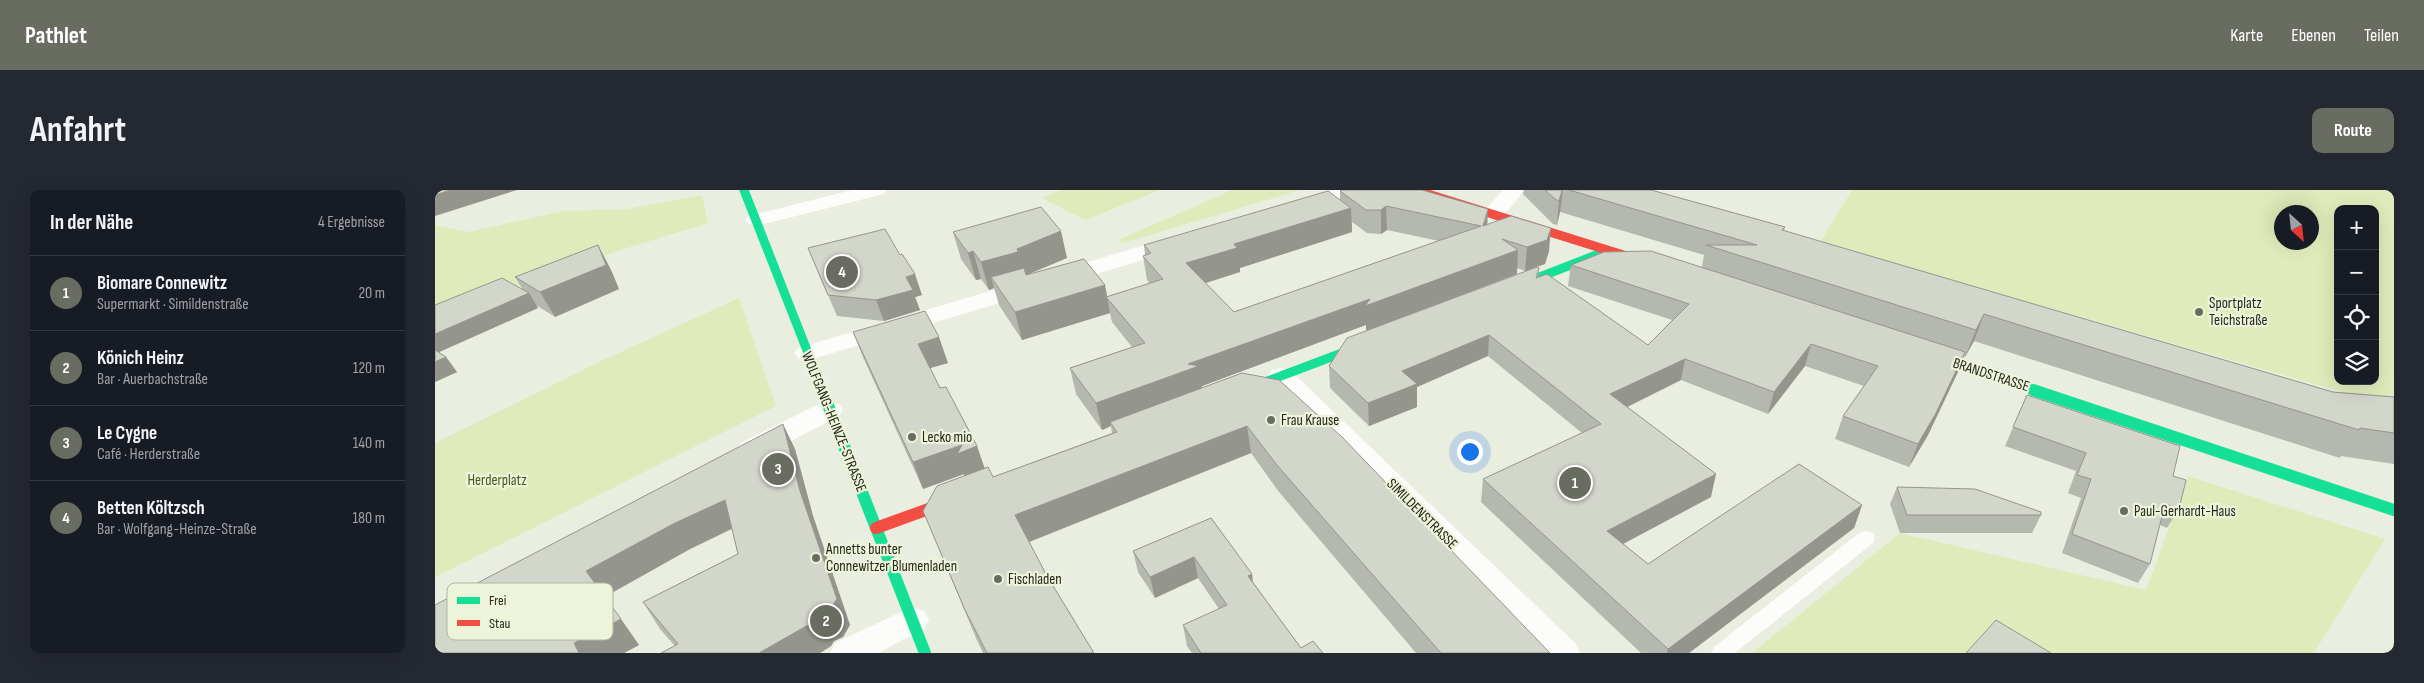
<!DOCTYPE html>
<html lang="de">
<head>
<meta charset="utf-8">
<style>
	:root { --surface:#171b24; --page:#242831; --text:#f1f3f6; --muted:#9ea1a6; --line:#363941; --accent:#696c61 }
	body { margin:0; font-family:"Sofia Sans Condensed",sans-serif; background:var(--page); color:var(--text) }
	.controls { position:absolute; right:15px; top:15px; display:grid; overflow:hidden; border-radius:10px; box-shadow:0 5px 20px #0002 }
	.controls button { width:45px; height:45px; display:grid; place-items:center; padding:0; border:0; border-bottom:1px solid var(--line); background:var(--surface); color:var(--text); font:25px sans-serif }
	.compass { position:absolute; left:1839px; top:15px; width:45px; height:45px; border-radius:50%; background:var(--surface); box-shadow:0 5px 20px #0002; rotate:153deg }
	.you { position:absolute; left:1034px; top:261px; width:18px; height:18px; margin:-12px; border:4px solid #fff; border-radius:50%; background:#1a73e8; box-shadow:0 0 0 8px #1a73e833 }
	.badge { display:grid; place-items:center; width:32px; height:32px; border-radius:50%; background:var(--accent); color:#fff; font-size:16px; font-weight:700 }
	.pin { position:absolute; translate:-50% -50%; border:2px solid #fff; box-shadow:0 1px 5px #0006 }
	.list { margin:0; padding:0; list-style:none }
	h2 { display:flex; justify-content:space-between; align-items:center; height:65px; margin:0; padding:0 20px; font-size:21px }
	h2 small { font-size:16px; font-weight:400; color:var(--muted) }
	.list li { display:grid; grid-template-columns:32px 1fr auto; gap:15px; align-items:center; box-sizing:border-box; height:75px; padding:0 20px; border-top:1px solid var(--line) }
	.list b { display:block; font-size:19px; white-space:nowrap }
	.list p { margin:0; font-size:16px; white-space:nowrap; color:var(--muted) }
	.list em { font-size:16px; font-style:normal; color:var(--muted) }
	.icon { flex:none; width:28px; height:28px; fill:none; stroke:currentColor; stroke-width:2; stroke-linecap:round; stroke-linejoin:round }
	.map { position:relative; flex:none; width:1959px; height:463px; overflow:hidden; border-radius:10px }
	header { display:flex; align-items:center; gap:30px; box-sizing:border-box; height:70px; padding:0 25px; background:var(--accent); color:#fff }
	header strong { font-size:24px }
	nav { display:flex; gap:28px; margin-inline-start:auto; font-size:18px }
	.intro { display:flex; align-items:center; justify-content:space-between; box-sizing:border-box; height:120px; padding:0 30px }
	h1 { margin:0; font-size:35px }
	.button { padding:12px 22px; border-radius:10px; background:var(--accent); color:#fff; font-size:18px; font-weight:700 }
	main { display:flex; gap:30px; padding:0 30px }
	aside { flex:1; background:var(--surface); border-radius:10px; box-shadow:0 5px 20px #0002 }
	.map>svg:first-child { display:block }
</style>
</head>
<body>
<header>
<strong>Pathlet</strong>
<nav><a>Karte</a><a>Ebenen</a><a>Teilen</a></nav>
</header>
<div class="intro"><h1>Anfahrt</h1><a class="button">Route</a></div>
<main>
<aside>
<h2>In der Nähe<small>4 Ergebnisse</small></h2>
<ul class="list">
<li><span class="badge">1</span><div><b>Biomare Connewitz</b><p>Supermarkt · Simildenstraße</p></div><em>20 m</em></li>
<li><span class="badge">2</span><div><b>Könich Heinz</b><p>Bar · Auerbachstraße</p></div><em>120 m</em></li>
<li><span class="badge">3</span><div><b>Le Cygne</b><p>Café · Herderstraße</p></div><em>140 m</em></li>
<li><span class="badge">4</span><div><b>Betten Költzsch</b><p>Bar · Wolfgang-Heinze-Straße</p></div><em>180 m</em></li>
</ul>
</aside>
<div class="map">
<svg width="1959" height="463" viewBox="0 0 1959 463">
	<rect width="100%" height="100%" fill="#eaeee0"/>
	<path fill="#e0ebbb" fill-rule="evenodd" d="M625,0H725L650,30L607,8Z
		M797,0H865L688,53L683,50Z
		M1417,0H1959V217L1385,52ZM1903,19H1940V191H1903ZM1846,22H1876V52H1846Z
		M267,5L273,34C180,59 89,93 0,130V35L33,42L129,21L192,19Z
		M304,108L341,216L0,387V253L166,171Z
		M1753,286L1950,349L1879,463H1317L1465,343L1711,400Z"/>
	<g fill="none" stroke-linecap="round" stroke-linejoin="round">
		<path fill="#fcfcfa" fill-rule="evenodd" d="M1431,341L1438,343L1440,348L1438,353L1300,463H1276L1279,457L1424,343Z"/>
		<path fill="#fcfcfa" fill-rule="evenodd" d="M417,0H452L449,4L321,36L314,34L310,30L314,26Z
			M900,0H931L928,4L865,23L858,21L855,17L858,13Z
			M1068,0H1089C1080,13 1067,32 1050,27L1047,23Z
			M747,44L755,46L758,51L755,56L381,168L372,171L363,168L359,163L363,158Z
			M846,178L855,180L1140,453L1145,463H1106L837,192L833,186L837,180Z
			M394,212L404,214L408,220L404,226L327,266L317,268L307,266L303,259L307,252L384,214Z
			M477,417L489,421L494,430L489,439L443,463H395L400,453Z"/>
		<path stroke="#16e098" stroke-width="9" d="M309,0L388,201
			M1079,97L1169,62
			M1490,164L1601,201
			M806,201L936,152"/>
		<path stroke="#16e098" stroke-width="12" d="M387,200L490,463
			M1598,200L1959,320
			M803,202L809,200"/>
		<path stroke="#f24e42" stroke-width="9" d="M980,0L1214,73"/>
		<path stroke="#f24e42" stroke-width="12" d="M441,338L524,308"/>
	</g>
	<path fill="#b5b8af" fill-rule="evenodd" d="M1089,0H1216L1350,37L1349,41L1898,202L1959,207V274L1906,266L1905,268L1539,151L1530,167L1529,166L1522,184L1493,245L1474,277L1400,249L1408,226L1429,196L1370,176L1333,224L1246,190L1192,217L1276,307L1188,354L1213,374L1427,315L1419,338L1254,463H1206L1046,312L1048,289L1147,243L1053,166L982,197V217L934,236L895,198L894,176L1104,78L1103,87L1213,155L1237,130L1133,96L1136,75L1267,77L1269,65L1125,22L1122,35L1118,34L1088,4Z
		M905,1L1052,34L1114,61L1110,74L1090,81L1082,78L767,196V197L1115,463H981L844,302L816,263L594,352L612,386L659,463H548L541,448L488,321L530,286L529,284L488,299L428,167L418,142L513,173L495,178L505,198L542,256L550,279L558,287L677,243L676,236L667,240L641,204L635,178L697,157L677,132L675,123L587,150L564,115L559,98L554,100L546,89L541,90L526,69L518,42L632,68L591,85L670,95L672,107L715,94L712,90L708,66L710,65L709,55L905,10ZM917,32L932,43L946,44L952,40L1004,51L799,122L770,93L805,82V78L917,42Z
		M163,55L176,80L184,99L120,127L101,115L103,118L3,162L11,167L22,182L0,192V115L88,100L80,87Z
		M373,58L487,105L480,107L485,120L449,131L402,126Z
		M1592,205L1738,286L1744,319L1732,338L1725,335L1715,374L1703,393L1627,363L1646,308L1633,303L1641,281L1570,256Z
		M360,259L378,326L415,435L408,447L399,451L396,456L385,463H226L240,456L225,439L208,412L303,364L297,339L255,359L170,407L204,455L189,463H0Z
		M1462,297L1606,325L1597,343H1465L1455,314Z
		M776,328L817,384L818,392L866,458L888,463H757L752,456L748,435L784,419L763,388L720,408L703,382L698,361Z"/>
	<path fill="#94968e" d="M16,0H82L0,26V5Z
		M1128,0L1125,22L1122,35L1124,11Z
		M951,16L952,40L946,44V20Z
		M916,18L917,42L805,78V82L755,98L751,73L799,54Z
		M1053,19L1052,43L1048,36Z
		M1116,38L1114,61L1110,74L1090,81L1092,57Z
		M626,41L632,68L589,86L556,87L559,98L554,100L546,72Z
		M163,55L176,80L184,99L120,127L105,102Z
		M1083,60L1082,84L931,141V135L767,196L768,202L675,232L676,236L667,240L661,213L753,174L935,109Z
		M538,61L546,89L541,90L533,63Z
		M480,84L487,105L480,107L485,120L449,131L441,110L471,87Z
		M670,95L675,123L587,150L580,122Z
		M94,103L103,118L0,164V144Z
		M1549,124L1539,151L1530,167L1541,140Z
		M1054,145L1053,166L982,197V217L934,236L933,213L967,181Z
		M504,147L513,173L492,179L483,154Z
		M1376,154L1370,176L1333,224L1339,202Z
		M1530,162L1522,184L1493,245L1474,277L1483,254Z
		M11,167L22,182L0,192V172Z
		M1250,169L1246,190L1172,227L1175,204Z
		M348,234L360,259L378,326L415,435L408,447L399,451L396,456L385,463H324L365,301Z
		M812,236L816,263L589,354L580,325Z
		M527,255L542,256L551,283L531,290L529,284L488,299L478,272Z
		M1281,284L1276,307L1169,364L1172,341Z
		M290,310L304,335L255,359L169,407L151,381L240,333Z
		M1427,315L1419,338L1254,463H1232L1233,459Z
		M759,367L763,388L720,408L715,387Z
		M817,384L819,405L813,386Z
		M186,429L204,455L189,463H144L139,453Z"/>
	<path fill="#d3d6cb" stroke="#94968e" d="M0,0H16L0,5Z
		M906,0H987L1053,19L1048,36L1076,26L1116,38L1112,50L1092,57L1067,49L1083,60L930,116L935,109L753,174L764,176L661,213L635,178L710,153L671,107L728,89L708,66L716,63L709,55L893,1L916,18L799,54L802,58L751,73L799,122L1046,36L951,16L946,20H931L905,1Z
		M1110,0H1127L1124,11L1120,9Z
		M1134,0H1216L1350,37L1347,40L1898,202L1959,207V243L1925,238L1924,240L1549,124L1541,140L1271,55H1322Z
		M606,17L626,41L582,59L583,62L546,72L538,61L533,63L518,42Z
		M450,39L465,65L467,64L480,84L471,87L478,100L441,110L393,105L373,58Z
		M163,55L171,75L105,102L80,87Z
		M1216,61L1530,162L1501,223L1483,254L1408,226L1443,176L1376,154L1339,202L1250,169L1175,204L1281,284L1172,341L1213,374L1364,274L1427,315L1233,459L1048,289L1166,234L1054,145L967,181L982,194L933,213L894,176L912,148L1102,77L1104,78L1101,88L1112,84L1213,155L1254,114L1136,75L1169,62Z
		M649,69L670,95L580,122L556,87L589,78L591,85Z
		M67,88L94,103L0,144V115Z
		M490,121L504,147L483,154L505,198L511,197L542,256L522,264L527,255L478,272L418,142Z
		M0,160L11,167L0,172Z
		M807,183L844,190L907,247L1115,463H1006L841,274L812,236L580,325L612,386L659,463H552L530,420L488,321L502,296L553,277L558,287L682,242L675,232Z
		M1592,205L1745,256L1738,286L1751,290L1744,319L1730,314L1715,374L1637,344L1656,289L1642,285L1651,263L1578,237Z
		M348,234L365,301L402,409L394,421L386,425L382,430L324,463H226L243,454L208,412L303,364L290,310L240,333L151,381L186,429L139,453L144,463H0V415Z
		M1462,297L1540,299L1606,322V325H1472Z
		M776,328L817,384L813,386L866,458L878,451L888,463H766L748,435L792,415L759,367L715,387L698,361Z
		M1561,430L1616,463H1531Z"/>
	<g fill="#696c61" stroke="#edf4da" stroke-width="2">
		<circle cx="1764" cy="122" r="5"/>
		<circle cx="836" cy="230" r="5"/>
		<circle cx="477" cy="247" r="5"/>
		<circle cx="1689" cy="321" r="5"/>
		<circle cx="381" cy="368" r="5"/>
		<circle cx="563" cy="389" r="5"/>
	</g>
	<g text-anchor="middle" dominant-baseline="central" stroke-width="4.5" stroke-linejoin="round" paint-order="stroke">
		<g font-size="15" fill="#24261d" stroke="#edf4da" text-anchor="start">
			<text x="1774" y="113">Sportplatz<tspan x="1774" dy="17">Teichstraße</tspan></text>
			<text x="846" y="230">Frau Krause</text>
			<text x="487" y="247">Lecko mio</text>
			<text x="1699" y="321">Paul-Gerhardt-Haus</text>
			<text x="391" y="359">Annetts bunter<tspan x="391" dy="17">Connewitzer Blumenladen</tspan></text>
			<text x="573" y="389">Fischladen</text>
		</g>
		<g font-size="15" fill="#24261d" stroke="#edf4da">
			<text transform="translate(1556 185) rotate(18)">BRANDSTRASSE</text>
			<text transform="translate(399 232) rotate(68)">WOLFGANG-HEINZE-STRASSE</text>
			<text transform="translate(987 324) rotate(45)">SIMILDENSTRASSE</text>
		</g>
		<g font-size="15" fill="#4b551d" stroke="#edf4da">
			<text x="62" y="290">Herderplatz</text>
		</g>
	</g>
	<rect x="12" y="393" width="166" height="57" rx="8" fill="#edf4da" stroke="#b1b6a1" stroke-width="1"/>
	<rect x="22" y="407" width="23" height="7" fill="#16e098"/>
	<rect x="22" y="430" width="23" height="6" fill="#f24e42"/>
	<g font-size="14" fill="#24261d">
		<text x="54" y="415">Frei</text>
		<text x="54" y="438">Stau</text>
	</g>
</svg>
<div class="controls">
<button>+</button>
<button>−</button>
<button><svg class="icon" aria-label="locate" viewBox="0 0 24 24"><circle cx="12" cy="12" r="6"/><path d="M12 2v4M12 18v4M2 12h4M18 12h4"/></svg></button>
<button><svg class="icon" aria-label="layers" viewBox="0 0 24 24"><path d="M12 4l9 5-9 5-9-5zM3 14l9 5 9-5"/></svg></button>
</div>
<svg class="compass" viewBox="-18 -18 36 36"><path d="M0-13l5 13h-10z" fill="#e53935"/><path d="M0 13l5-13h-10z" fill="#9ea1a6"/></svg>
<div class="you"></div>
<div class="pin badge" style="left:1140px;top:293px">1</div>
<div class="pin badge" style="left:391px;top:431px">2</div>
<div class="pin badge" style="left:343px;top:279px">3</div>
<div class="pin badge" style="left:407px;top:82px">4</div>
</div>
</main>
</body>
</html>
